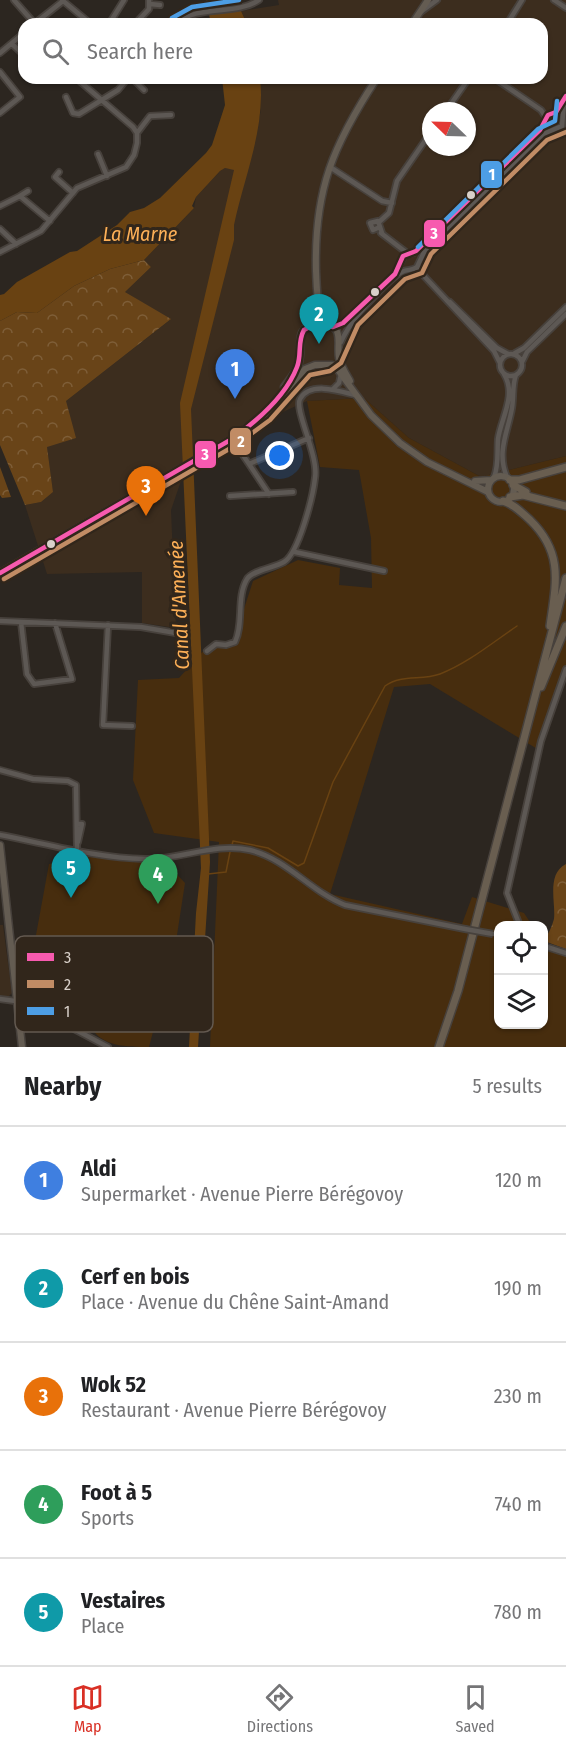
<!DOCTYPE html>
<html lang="en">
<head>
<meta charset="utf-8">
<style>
	:root { --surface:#fff; --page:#f6f6f6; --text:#202124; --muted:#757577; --line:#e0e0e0; --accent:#d93025 }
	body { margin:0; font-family:"Fira Sans Condensed",sans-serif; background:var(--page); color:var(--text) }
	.controls { position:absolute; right:18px; bottom:18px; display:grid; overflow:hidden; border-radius:12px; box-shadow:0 2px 4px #0004 }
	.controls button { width:54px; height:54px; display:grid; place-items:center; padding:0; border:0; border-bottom:2px solid var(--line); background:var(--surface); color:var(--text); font:30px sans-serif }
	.compass { position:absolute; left:422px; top:102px; width:54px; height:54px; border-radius:50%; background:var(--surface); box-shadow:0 2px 4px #0004; rotate:293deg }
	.you { position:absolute; left:280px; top:456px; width:21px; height:21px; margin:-15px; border:4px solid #fff; border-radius:50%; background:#1a73e8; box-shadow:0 0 0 9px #1a73e833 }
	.badge { display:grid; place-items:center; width:39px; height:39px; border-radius:50%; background:var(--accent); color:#fff; font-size:20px; font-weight:700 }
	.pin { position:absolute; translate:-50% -50px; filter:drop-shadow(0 2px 3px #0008) }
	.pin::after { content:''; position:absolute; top:32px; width:21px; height:18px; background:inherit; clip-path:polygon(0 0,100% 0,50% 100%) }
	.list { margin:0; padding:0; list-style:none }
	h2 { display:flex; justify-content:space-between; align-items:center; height:78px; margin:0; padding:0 24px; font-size:26px }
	h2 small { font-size:20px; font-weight:400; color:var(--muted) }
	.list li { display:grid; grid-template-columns:39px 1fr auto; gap:18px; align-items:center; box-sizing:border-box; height:108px; padding:0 24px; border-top:2px solid var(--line) }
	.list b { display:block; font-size:22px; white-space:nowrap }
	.list p { margin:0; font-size:20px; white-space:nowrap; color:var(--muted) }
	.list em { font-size:20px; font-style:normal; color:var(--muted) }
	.icon { flex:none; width:33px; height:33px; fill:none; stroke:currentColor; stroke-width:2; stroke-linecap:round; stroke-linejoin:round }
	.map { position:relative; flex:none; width:566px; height:1047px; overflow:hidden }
	.search { position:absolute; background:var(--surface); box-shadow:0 2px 4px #0004; left:18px; right:18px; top:18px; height:66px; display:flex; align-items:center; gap:15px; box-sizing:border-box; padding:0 21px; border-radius:18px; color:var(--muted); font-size:22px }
	.sheet { height:618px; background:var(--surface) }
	nav { display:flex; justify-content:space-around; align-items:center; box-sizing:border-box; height:84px; border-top:2px solid var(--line); background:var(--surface); font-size:16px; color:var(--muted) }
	nav a { display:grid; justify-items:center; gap:3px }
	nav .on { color:var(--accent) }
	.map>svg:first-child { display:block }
</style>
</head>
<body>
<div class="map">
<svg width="566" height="1047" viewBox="0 0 566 1047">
	<defs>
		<pattern id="forest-crowns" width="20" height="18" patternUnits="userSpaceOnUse" patternTransform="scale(1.5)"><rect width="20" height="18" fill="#694418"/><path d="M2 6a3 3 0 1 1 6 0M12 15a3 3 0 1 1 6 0" fill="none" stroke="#7e5e38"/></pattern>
	</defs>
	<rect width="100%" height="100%" fill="#2c2620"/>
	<path fill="#3c2d1e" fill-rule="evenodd" d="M278,0H566V456L481,477L409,438L364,398L307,401L200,450V469L182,478L171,510L176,628L142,623V572L47,574L25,505L41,502L53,492L47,447L66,401L170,320L125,292L151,267L144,260L194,208L196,197L220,171L225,168L247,171L261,110L260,78H542V24H247L241,11L279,5ZM431,111H467V147H431Z
		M0,925H3L12,993L8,997L0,995Z"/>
	<path fill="#472d0e" d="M364,398L409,438L481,477L566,456V674L539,750L430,684L394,687L330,894L462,924L472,897L524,913L532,925L498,926V1024H544V941V950L566,956V1047H210L219,842L154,833L133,780L138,680L179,678L206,648L233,643L253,581L298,560L340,568L339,585L372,588L371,538L359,470L320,467L307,401Z
		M69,851L168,865L185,883L175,948L149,1047C127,1047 100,1047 90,1025H80L28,1000L25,995L49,864L64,861Z"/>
	<path fill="url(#forest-crowns)" d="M144,260L151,267L125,292L171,319L66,401L76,438L47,447L53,492L41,502L25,505L0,445V321L17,312L37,313L74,286L110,269Z
		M0,467L11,497L2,498L0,495Z
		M566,864V949L544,941C548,934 552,927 554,919C556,903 546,874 566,864Z"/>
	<path fill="#694212" d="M206,0H241V11L247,24H211Z
		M222,78H260C266,127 244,177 234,225V240L191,409L210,862L198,1047H189L196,913L201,868L180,403L234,170L225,168L220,171L196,197L192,206L194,208L144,260L110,269L74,286L37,313L17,312L0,321V295L4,294L17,282L70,252L77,251L117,225L130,212L144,208L160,198L206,153L212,145L225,105Z"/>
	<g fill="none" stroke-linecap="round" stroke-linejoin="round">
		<path stroke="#694212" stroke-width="1.5" d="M232,845L233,841L268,848L298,866L304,863L333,782L385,686C402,674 421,681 440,674C468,663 492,643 517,626
			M208,874L226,872L230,852"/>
		<defs>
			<path id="minor" d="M14,0L35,24
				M62,0L91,24
				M554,0L566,8
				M150,4L160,5
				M422,11L437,0
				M34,24L63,1
				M109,24L124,0
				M135,24L149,9V0
				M176,24C197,4 236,16 259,0
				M507,24L522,0
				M12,44L24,55
				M0,53L24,33
				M0,72L20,97L0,113
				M132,78L144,90
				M494,78L541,110L547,119
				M66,97L73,113L79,114L118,90L128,78
				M446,111L469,78
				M137,133L150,116L171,115
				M98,154L107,176
				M330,167L382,201L392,203
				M59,172L55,177L73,193
				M20,196L28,191
				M0,206L20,196L50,221
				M379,222L389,213L397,181L431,132
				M380,227L373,230L370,223L378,221L382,233
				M0,229L16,244
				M381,233L407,253
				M0,252L41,231L77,188L126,167L134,155L137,143V133L133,127L76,78
				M413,253L540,130L548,115L556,112L566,96
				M418,265L424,276L494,351L500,363
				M450,302L497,348L508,354
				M333,327L343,323L395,274L405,254L413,253
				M341,342C348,324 386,279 404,271C409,269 412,271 417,267L425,250L543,134L562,126L564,102
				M515,353L524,348L566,307
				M500 365a11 11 0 1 1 22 0a11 11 0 1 1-22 0Z
				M522,362L527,352L566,314
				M333,389L339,383L341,374
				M232,439L249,464
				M494,477C499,465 497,452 498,439C501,418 517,395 504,374
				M507,477C496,452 508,432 512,408C514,396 512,385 516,375
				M269,494L249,464L309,438
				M230,496L293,492
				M295,552L384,571
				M0,621L141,627L176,633
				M21,622L27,674L34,684L72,679L55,623
				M108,625L103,725L132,726
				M207,651L216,644L226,645L235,642C244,624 236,597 247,579C253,570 274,568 284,562C299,553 313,496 315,478C319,456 294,410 300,399C310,381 340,391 355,395
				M0,770L33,779L68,781L76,785L77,849
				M77,824H82L78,842
				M0,835C47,844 97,858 145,859C181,860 214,842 250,850C287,859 311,892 345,905L465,929
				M520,926L507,893L541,741L566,669
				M544,946L566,953
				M0,999L23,1002L108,1047"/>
			<path id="major" d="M412,24L428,0
				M328,324C316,310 317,288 316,271C314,190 333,145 377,78
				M310,325L316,297
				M284,387C290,379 297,372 299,362C303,345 293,328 317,323C347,324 336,342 339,358C341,366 346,374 350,381
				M488 489a13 13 0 1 1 26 0a13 13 0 1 1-26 0Z
				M475,481L491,480
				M0,573L232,439L265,414L305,369L315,365H332L338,370L371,415L400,443L427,462L488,492
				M0,845L22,1047"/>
			<path id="highway" d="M510,480H519L566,467
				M513,485L526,492
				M510,497L523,495L566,506
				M503,501C514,504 522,513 530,520C564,553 556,583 550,626
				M541,687L566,626
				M439,1047L458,991L566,578"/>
		</defs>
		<use href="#minor" stroke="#47413c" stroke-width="8"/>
		<use href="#major" stroke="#47413c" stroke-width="9"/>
		<use href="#highway" stroke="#47413c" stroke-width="10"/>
		<use href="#minor" stroke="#5d5854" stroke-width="4.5"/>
		<use href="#major" stroke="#645c52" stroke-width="6"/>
		<use href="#highway" stroke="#695e50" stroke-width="7"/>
		<defs>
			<path id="minor-bridge" d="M465,929L493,934"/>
		</defs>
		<use href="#minor-bridge" stroke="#47413c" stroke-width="8" stroke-linecap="butt"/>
		<use href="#minor-bridge" stroke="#5d5854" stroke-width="4.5"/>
		<defs>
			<path id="bus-1" d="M0,573L232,439C257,421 286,396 297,367C302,355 297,342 304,330L317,323L333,327L343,323L395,274L403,256L416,251L540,130L548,115L556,112L566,96"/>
			<path id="bus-2" d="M4,579L236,445L270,420L310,375L330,371L341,363L358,325L405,279L422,273L431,254L547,140L566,132"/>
			<path id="bus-3" d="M172,18L192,7L239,0
				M418,247L538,129L555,121L557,101"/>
		</defs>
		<use href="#bus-1" stroke="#31261b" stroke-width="9"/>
		<use href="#bus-2" stroke="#31261b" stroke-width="9"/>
		<use href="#bus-3" stroke="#31261b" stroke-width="9"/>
		<use href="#bus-1" stroke="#f75aaf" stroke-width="4.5"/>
		<use href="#bus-2" stroke="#c18c65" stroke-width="4.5"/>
		<use href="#bus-3" stroke="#4d9ee5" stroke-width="4.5"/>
	</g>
	<g fill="#d9d1ca" stroke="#31261b" stroke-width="2">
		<circle cx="471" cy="195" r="5"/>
		<circle cx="375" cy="292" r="5"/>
		<circle cx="51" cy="544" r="5"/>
	</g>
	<g text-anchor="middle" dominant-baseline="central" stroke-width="6" stroke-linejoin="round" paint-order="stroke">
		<g font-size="20" font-style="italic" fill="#fcaf57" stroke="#31261b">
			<text x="140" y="234">La Marne</text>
			<text transform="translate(179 605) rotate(-93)">Canal d'Amenée</text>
		</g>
	</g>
	<rect x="15" y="936" width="198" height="96" rx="9" fill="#31261b" stroke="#635950" stroke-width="1.5"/>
	<rect x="27" y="953" width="27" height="8" fill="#f75aaf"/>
	<rect x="27" y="980" width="27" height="8" fill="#c18c65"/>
	<rect x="27" y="1007" width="27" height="8" fill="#4d9ee5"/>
	<g font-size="16" fill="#d9d1ca">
		<text x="64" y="963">3</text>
		<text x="64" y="990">2</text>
		<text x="64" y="1017">1</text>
	</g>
	<g stroke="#31261b" stroke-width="2">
		<rect x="480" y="160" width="23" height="29" rx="6" fill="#4d9ee5"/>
		<rect x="423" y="219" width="23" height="29" rx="6" fill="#f75aaf"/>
		<rect x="229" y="427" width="23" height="29" rx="6" fill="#c18c65"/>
		<rect x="194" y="440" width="23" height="29" rx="6" fill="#f75aaf"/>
	</g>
	<g font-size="16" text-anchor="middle" font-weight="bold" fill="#fff">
		<text x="492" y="180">1</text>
		<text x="434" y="239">3</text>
		<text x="241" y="447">2</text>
		<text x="205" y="460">3</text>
	</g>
</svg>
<div class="controls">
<button><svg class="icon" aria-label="locate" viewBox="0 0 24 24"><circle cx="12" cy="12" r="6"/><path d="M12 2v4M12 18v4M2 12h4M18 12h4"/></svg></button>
<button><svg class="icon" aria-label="layers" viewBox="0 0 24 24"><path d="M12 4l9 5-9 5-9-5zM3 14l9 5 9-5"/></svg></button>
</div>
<svg class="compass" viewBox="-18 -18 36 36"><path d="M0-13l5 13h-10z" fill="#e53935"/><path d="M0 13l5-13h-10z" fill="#757577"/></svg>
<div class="you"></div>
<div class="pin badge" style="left:235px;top:399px;background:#3f7fe0">1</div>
<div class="pin badge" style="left:319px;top:344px;background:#0f9aa8">2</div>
<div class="pin badge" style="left:146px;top:516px;background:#e8710a">3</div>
<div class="pin badge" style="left:158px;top:904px;background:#2e9e5b">4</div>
<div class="pin badge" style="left:71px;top:898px;background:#0f9aa8">5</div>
<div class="search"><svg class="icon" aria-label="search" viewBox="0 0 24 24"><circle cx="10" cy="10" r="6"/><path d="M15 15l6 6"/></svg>Search here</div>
</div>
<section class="sheet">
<h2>Nearby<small>5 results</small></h2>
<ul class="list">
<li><span class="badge" style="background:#3f7fe0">1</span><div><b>Aldi</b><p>Supermarket · Avenue Pierre Bérégovoy</p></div><em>120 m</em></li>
<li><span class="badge" style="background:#0f9aa8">2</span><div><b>Cerf en bois</b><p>Place · Avenue du Chêne Saint-Amand</p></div><em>190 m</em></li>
<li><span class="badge" style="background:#e8710a">3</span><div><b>Wok 52</b><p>Restaurant · Avenue Pierre Bérégovoy</p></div><em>230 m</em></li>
<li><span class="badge" style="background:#2e9e5b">4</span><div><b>Foot à 5</b><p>Sports</p></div><em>740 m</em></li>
<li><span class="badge" style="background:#0f9aa8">5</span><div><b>Vestaires</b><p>Place</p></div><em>780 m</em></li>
</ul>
</section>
<nav>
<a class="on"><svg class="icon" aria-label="map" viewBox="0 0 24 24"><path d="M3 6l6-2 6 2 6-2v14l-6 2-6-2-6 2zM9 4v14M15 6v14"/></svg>Map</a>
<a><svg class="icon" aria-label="directions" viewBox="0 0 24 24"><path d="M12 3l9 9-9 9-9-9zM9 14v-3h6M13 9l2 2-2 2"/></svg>Directions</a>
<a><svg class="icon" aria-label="saved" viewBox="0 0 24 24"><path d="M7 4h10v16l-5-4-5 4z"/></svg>Saved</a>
</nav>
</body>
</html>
